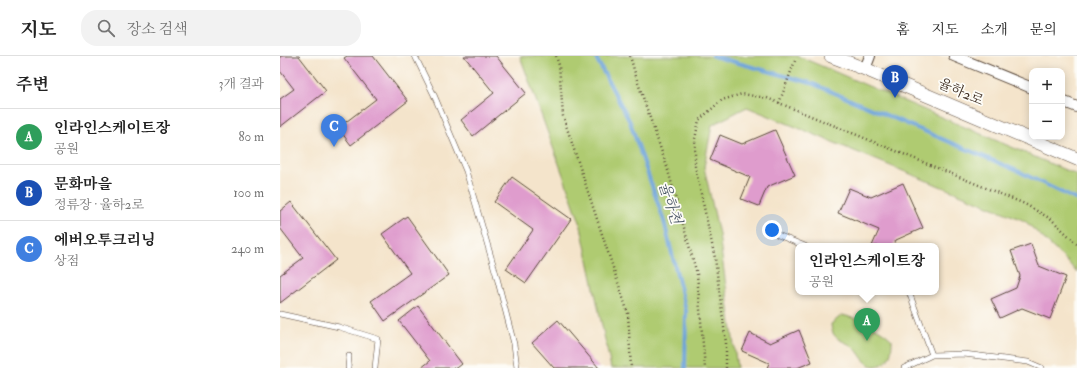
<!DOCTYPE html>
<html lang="ko">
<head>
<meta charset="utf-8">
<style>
	:root { --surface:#fff; --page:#f2f2f2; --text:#222; --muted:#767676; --line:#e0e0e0; --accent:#1f6fb2 }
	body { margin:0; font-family:"IM FELL Double Pica","Noto Serif KR",serif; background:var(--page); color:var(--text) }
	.controls { position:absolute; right:12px; top:12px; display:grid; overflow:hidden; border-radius:8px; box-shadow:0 2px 10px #0003 }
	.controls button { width:36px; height:36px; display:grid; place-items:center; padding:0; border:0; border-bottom:1px solid var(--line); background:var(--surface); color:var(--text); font:20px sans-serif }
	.you { position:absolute; left:492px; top:174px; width:14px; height:14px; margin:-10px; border:3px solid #fff; border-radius:50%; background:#1a73e8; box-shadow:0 0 0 6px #1a73e833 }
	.badge { display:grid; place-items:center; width:26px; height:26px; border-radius:50%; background:var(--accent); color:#fff; font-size:13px; font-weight:700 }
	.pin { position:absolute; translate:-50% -33px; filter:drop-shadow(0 1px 2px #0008) }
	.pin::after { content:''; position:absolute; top:21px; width:14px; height:12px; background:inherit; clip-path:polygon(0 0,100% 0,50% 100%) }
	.popup { position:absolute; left:515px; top:187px; width:144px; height:52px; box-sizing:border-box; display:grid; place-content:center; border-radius:8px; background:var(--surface); filter:drop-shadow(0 1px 3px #0005); font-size:13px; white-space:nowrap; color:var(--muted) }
	.popup b { font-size:15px; color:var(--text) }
	.popup::after { content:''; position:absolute; left:50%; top:100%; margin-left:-8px; border:8px solid transparent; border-top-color:var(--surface) }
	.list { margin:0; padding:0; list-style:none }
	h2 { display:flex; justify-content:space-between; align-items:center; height:52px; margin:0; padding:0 16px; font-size:17px }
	h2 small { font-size:13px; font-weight:400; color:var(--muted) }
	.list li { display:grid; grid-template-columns:26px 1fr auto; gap:12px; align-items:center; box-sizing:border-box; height:56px; padding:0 16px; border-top:1px solid var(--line) }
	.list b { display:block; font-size:15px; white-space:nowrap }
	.list p { margin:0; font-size:13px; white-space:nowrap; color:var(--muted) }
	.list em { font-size:13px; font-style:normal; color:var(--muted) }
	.icon { flex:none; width:22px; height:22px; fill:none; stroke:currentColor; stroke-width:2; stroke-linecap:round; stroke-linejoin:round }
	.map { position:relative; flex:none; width:797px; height:312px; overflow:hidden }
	header { display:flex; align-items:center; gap:24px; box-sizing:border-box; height:56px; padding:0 20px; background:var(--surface); border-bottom:1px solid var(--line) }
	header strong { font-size:19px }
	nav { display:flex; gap:22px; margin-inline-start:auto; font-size:14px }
	.search { width:280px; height:36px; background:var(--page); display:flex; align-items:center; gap:10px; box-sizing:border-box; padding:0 14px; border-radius:16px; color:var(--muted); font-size:15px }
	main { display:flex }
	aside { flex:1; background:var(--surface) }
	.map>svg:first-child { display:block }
</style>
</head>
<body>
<header>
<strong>지도</strong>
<div class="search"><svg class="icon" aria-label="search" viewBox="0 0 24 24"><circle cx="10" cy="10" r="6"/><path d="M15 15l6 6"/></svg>장소 검색</div>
<nav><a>홈</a><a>지도</a><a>소개</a><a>문의</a></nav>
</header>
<main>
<aside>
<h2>주변<small>3개 결과</small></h2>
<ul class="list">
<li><span class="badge" style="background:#2e9e5b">A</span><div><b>인라인스케이트장</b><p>공원</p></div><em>80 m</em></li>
<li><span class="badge" style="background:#1a4fb4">B</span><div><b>문화마을</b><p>정류장 · 율하2로</p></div><em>100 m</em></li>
<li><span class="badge" style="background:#3f7fe0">C</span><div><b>에버오투크리닝</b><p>상점</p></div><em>240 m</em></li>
</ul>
</aside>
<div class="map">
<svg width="797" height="312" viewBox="0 0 797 312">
	<rect width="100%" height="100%" fill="#fdfcf7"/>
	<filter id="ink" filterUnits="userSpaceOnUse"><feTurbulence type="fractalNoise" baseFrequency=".025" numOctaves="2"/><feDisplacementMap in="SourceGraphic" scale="8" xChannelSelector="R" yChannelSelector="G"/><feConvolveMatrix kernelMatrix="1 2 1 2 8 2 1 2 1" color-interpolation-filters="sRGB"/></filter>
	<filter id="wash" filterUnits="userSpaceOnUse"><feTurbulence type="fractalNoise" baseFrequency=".012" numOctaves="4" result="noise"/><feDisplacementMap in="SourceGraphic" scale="16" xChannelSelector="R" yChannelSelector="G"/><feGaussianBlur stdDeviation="0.9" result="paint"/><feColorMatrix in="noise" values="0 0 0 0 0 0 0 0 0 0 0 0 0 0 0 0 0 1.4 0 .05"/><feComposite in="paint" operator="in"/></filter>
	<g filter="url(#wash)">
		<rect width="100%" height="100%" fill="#f4e4cb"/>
		<path fill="#afcb71" stroke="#757a48" d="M240,0H518L797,119V217L788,206L745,165L467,51L432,69L424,111L439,178L457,312H331L300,166Z
			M562,259C577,262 602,273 612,284C612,297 610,308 596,310C593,310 590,310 587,307C581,303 579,295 573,291C562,283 552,285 551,268Z"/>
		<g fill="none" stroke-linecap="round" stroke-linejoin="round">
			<path stroke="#6ba2d9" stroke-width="4" d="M315,0L350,66L384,165L406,255L405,312
				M433,0L531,27L740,116L797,144"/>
		</g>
		<g id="blocks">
			<path fill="#df9ccd" d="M0,0H19L46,35L0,71V43L14,33L0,15Z
				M67,0H93L128,45L71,89L58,72L96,43L64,2Z
				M184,0H216L246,37L193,80L181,64L214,37Z
				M495,74L515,119L487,131L479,150L461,143L470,121L430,104L440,79L462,88Z
				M232,121L291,163L246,227L226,213L253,174L214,146Z
				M623,127L643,172L616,184L613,190H592L599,174L558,157L569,132L591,141Z
				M11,146L56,204L0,247V219L23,202L0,172V155Z
				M127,160L169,219L105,265L91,245L130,217L102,178Z
				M751,188L759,210L786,221L770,263L742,252L720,262L711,243L736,232L740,220L731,195Z
				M138,250L182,308L177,312H141L150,305L119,265Z
				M278,264L319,312H274L252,287Z
				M519,274L532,306L517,312H487L489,307L462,295L470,277L490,287Z"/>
		</g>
	</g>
	<g filter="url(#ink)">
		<use href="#blocks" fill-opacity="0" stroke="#574638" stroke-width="1"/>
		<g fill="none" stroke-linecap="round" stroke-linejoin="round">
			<defs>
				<path id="service" d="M135,0L154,39L186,115L216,218L234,288L237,312
					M498,179L525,190
					M629,236L652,299
					M0,258L59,271L98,283L95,312
					M68,312L69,300
					M624,312L652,299L684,298L748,306L762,312"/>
				<path id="minor" d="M674,0L752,32
					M585,13L590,0
					M782,45L797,51"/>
				<path id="tertiary" d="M551,0L585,13L797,103"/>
			</defs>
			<use href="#service" stroke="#574638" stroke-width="6"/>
			<use href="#minor" stroke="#574638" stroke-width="12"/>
			<use href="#tertiary" stroke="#574638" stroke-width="14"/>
			<path stroke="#574638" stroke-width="2.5" stroke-dasharray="1 3" stroke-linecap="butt" d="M276,0L279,9L283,60L348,257L351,312
				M350,0L357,24L387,111L417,218L425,312
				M499,47L515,5
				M446,312V287L435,202L415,110V83L419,64L442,44L462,38L487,42L745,148L771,163L797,188"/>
			<use href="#service" stroke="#fff" stroke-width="5"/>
			<use href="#minor" stroke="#fff" stroke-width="10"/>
			<use href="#tertiary" stroke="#fff" stroke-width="13"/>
		</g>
	</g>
	<g text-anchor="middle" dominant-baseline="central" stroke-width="3.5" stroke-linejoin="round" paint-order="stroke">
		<g font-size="14" fill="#3b2a1e" stroke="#fdfcf7">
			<text transform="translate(681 36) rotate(23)">율하2로</text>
		</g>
		<g font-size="15" font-style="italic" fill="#4e5a69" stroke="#fdfcf7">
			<text transform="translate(390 147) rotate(72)">율하천</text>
		</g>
	</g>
</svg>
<div class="controls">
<button>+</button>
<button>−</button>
</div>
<div class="you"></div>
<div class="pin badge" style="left:587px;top:285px;background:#2e9e5b">A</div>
<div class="popup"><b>인라인스케이트장</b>공원</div>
<div class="pin badge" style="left:615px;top:42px;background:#1a4fb4">B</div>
<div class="pin badge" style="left:54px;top:91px;background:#3f7fe0">C</div>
</div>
</main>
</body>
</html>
